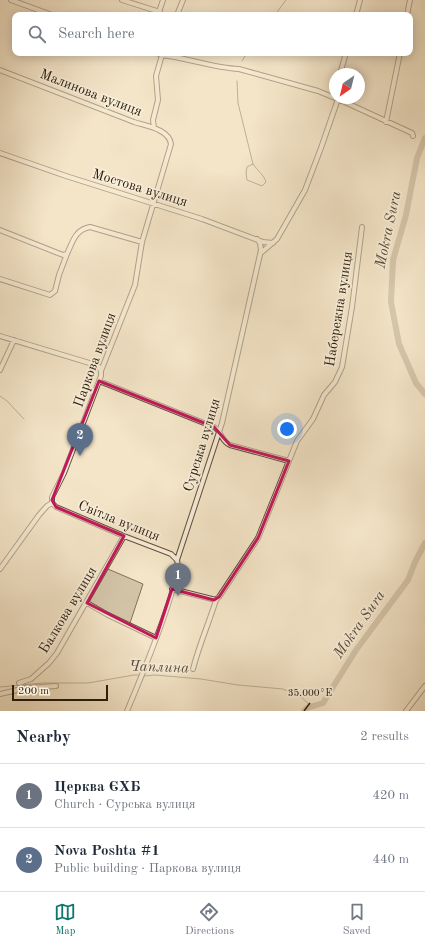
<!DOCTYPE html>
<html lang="en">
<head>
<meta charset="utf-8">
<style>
	:root { --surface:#fff; --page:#f2f2f3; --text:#1f2937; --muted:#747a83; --line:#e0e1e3; --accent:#0f766e }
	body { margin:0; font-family:"Old Standard TT",serif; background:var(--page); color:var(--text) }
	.compass { position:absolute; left:329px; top:68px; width:36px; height:36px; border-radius:50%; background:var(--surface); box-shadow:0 2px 10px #0003; rotate:215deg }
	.scale { position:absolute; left:12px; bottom:10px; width:96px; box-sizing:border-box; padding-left:4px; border:2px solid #2f2009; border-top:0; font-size:11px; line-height:14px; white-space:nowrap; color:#2f2009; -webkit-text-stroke:3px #f8eedb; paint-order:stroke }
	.you { position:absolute; left:287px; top:429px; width:14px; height:14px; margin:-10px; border:3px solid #fff; border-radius:50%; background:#1a73e8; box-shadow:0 0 0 6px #1a73e833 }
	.badge { display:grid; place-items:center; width:26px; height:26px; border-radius:50%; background:var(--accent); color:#fff; font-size:13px; font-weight:700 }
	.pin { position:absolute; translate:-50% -33px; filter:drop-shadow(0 1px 2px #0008) }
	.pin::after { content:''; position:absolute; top:21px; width:14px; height:12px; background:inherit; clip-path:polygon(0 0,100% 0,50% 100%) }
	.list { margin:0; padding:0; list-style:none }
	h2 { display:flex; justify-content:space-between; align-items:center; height:52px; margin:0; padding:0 16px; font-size:17px }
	h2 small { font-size:13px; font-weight:400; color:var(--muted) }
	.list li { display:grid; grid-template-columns:26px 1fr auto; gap:12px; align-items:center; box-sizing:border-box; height:64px; padding:0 16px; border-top:1px solid var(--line) }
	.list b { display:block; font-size:15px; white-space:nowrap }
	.list p { margin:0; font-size:13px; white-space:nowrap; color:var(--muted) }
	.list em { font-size:13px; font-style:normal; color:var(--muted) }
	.icon { flex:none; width:22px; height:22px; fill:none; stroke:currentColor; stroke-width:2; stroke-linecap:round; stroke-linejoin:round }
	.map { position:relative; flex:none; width:425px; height:711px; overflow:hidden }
	.search { position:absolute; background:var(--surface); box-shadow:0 2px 10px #0003; left:12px; right:12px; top:12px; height:44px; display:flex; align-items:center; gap:10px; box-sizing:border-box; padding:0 14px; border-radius:8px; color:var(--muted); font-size:15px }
	.sheet { height:180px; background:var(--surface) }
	nav { display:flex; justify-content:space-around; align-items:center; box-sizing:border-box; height:56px; border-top:1px solid var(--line); background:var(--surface); font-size:11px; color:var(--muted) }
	nav a { display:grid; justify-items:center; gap:2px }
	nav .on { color:var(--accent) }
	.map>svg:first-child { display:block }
</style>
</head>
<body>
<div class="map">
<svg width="425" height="711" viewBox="0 0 425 711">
	<rect width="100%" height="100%" fill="#f4e5c8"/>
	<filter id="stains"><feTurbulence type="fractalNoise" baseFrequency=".005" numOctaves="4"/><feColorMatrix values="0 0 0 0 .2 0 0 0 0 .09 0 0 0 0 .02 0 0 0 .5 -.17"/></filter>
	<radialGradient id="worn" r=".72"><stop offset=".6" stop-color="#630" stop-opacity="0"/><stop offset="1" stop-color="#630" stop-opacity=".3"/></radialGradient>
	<path fill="#d3c4a8" stroke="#817258" d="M108,569L143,584L130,623L124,621L88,603Z"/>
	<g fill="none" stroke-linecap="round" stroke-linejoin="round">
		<path stroke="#7d6e55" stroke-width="1" d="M275,15L286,0
			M242,61L247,53
			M237,81L238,103L253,164C257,170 264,175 266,182L262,186L247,180L246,173L247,167L253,164
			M0,396L7,401L24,419
			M144,676L155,675L201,679L238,685L283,689L301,697L312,707
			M0,687L43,683H88L134,675H140"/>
		<path stroke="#b1a287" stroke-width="6" d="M425,138L417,158L406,215L393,260L391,302L399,344L416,383L425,394
			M304,711L307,708L323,703L356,650L408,580L415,562L425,543"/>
		<defs>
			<path id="minor" d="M11,0L52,15
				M122,0L160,12
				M158,15L163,0
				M177,15L183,0
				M356,15L360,0
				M407,15L410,0
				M163,53L162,55C188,58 213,68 239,69L318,91L335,98
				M0,70L134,122C146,126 169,129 171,144L142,242L135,285L101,371V376L64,473L52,497V503
				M340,74L346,53
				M336,98L412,133L413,136
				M386,122L400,53
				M154,128L153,120L158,100L156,76L162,55L157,53
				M0,153L66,176L202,219L263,242L273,243
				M0,230L63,255L67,254C73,241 75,230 90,227L142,242
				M262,252L277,239L305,190L321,148L338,99
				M0,279L50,295L55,291L59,275L67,254
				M0,336L96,365L99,367L101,371
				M0,370L14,340
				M99,381L214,427C222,432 221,441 230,445L289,461
				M52,503L56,507L124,536L171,554L177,560
				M0,569L39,515L47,506L52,503
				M172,589L216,600
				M87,603L108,615L156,638
				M193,669C199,645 209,623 216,600L219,597L258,538L297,441L313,419L324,395L335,382L342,367L352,307L362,227
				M19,683L31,679L49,663L57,653L124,536
				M0,694L26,688L56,686
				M127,711C137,687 183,579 177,560L222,423L261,250L260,243L257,239
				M406,711L425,686"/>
		</defs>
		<use href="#minor" stroke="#605139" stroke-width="6"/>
		<use href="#minor" stroke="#f8eedb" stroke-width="4"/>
	</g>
	<path d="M0 0H425V711H0ZM99,381L214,427L230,445L289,461L258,538L219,597L214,600L172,589L156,638L87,603L124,536L56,507L52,500Z" fill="#f4e5c8" fill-opacity=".55" fill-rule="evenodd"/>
	<path fill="none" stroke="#c2185b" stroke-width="3" stroke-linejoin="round" d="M99,381L214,427L230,445L289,461L258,538L219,597L214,600L172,589L156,638L87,603L124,536L56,507L52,500Z"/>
	<path fill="none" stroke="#2f2009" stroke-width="1.5" d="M304,711L310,703"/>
	<g text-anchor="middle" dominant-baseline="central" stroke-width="3.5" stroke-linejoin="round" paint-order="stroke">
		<g font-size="14" fill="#2f2009" stroke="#f8eedb">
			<text transform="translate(91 93) rotate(21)">Малинова вулиця</text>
			<text transform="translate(140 188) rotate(17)">Мостова вулиця</text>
			<text transform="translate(339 309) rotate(-81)">Набережна вулиця</text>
			<text transform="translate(95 360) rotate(-70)">Паркова вулиця</text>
			<text transform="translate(202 445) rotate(-73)">Сурська вулиця</text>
			<text transform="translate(119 521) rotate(22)">Світла вулиця</text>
			<text transform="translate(68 610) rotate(-59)">Балкова вулиця</text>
		</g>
		<g font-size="15" font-style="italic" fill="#5c4e35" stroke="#f8eedb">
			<text transform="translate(389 230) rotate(-78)">Mokra Sura</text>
			<text transform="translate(360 625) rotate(-55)">Mokra Sura</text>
			<text transform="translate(159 668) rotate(2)">Чаплина</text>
		</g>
	</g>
	<g font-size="10" text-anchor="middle" fill="#2f2009" stroke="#f8eedb" stroke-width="3.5" stroke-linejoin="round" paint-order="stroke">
		<text x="310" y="696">35.000°E</text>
	</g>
	<rect width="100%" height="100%" filter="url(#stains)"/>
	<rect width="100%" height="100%" fill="url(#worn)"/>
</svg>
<svg class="compass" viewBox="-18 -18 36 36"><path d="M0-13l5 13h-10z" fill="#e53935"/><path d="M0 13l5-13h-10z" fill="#747a83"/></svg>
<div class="scale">200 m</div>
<div class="you"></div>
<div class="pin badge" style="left:178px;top:596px;background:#6b7280">1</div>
<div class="pin badge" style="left:80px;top:456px;background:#5c6f8a">2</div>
<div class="search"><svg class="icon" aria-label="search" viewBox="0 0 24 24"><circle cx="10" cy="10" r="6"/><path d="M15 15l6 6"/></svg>Search here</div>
</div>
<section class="sheet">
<h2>Nearby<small>2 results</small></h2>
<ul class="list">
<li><span class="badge" style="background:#6b7280">1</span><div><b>Церква ЄХБ</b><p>Church · Сурська вулиця</p></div><em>420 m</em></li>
<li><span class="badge" style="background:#5c6f8a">2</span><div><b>Nova Poshta #1</b><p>Public building · Паркова вулиця</p></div><em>440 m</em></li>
</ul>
</section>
<nav>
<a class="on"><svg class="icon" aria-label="map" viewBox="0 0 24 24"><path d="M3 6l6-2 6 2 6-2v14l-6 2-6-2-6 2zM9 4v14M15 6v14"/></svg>Map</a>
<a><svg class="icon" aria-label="directions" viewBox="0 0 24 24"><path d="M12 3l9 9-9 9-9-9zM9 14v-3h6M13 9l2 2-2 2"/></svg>Directions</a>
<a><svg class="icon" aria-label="saved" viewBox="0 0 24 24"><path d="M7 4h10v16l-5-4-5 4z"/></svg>Saved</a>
</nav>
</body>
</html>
